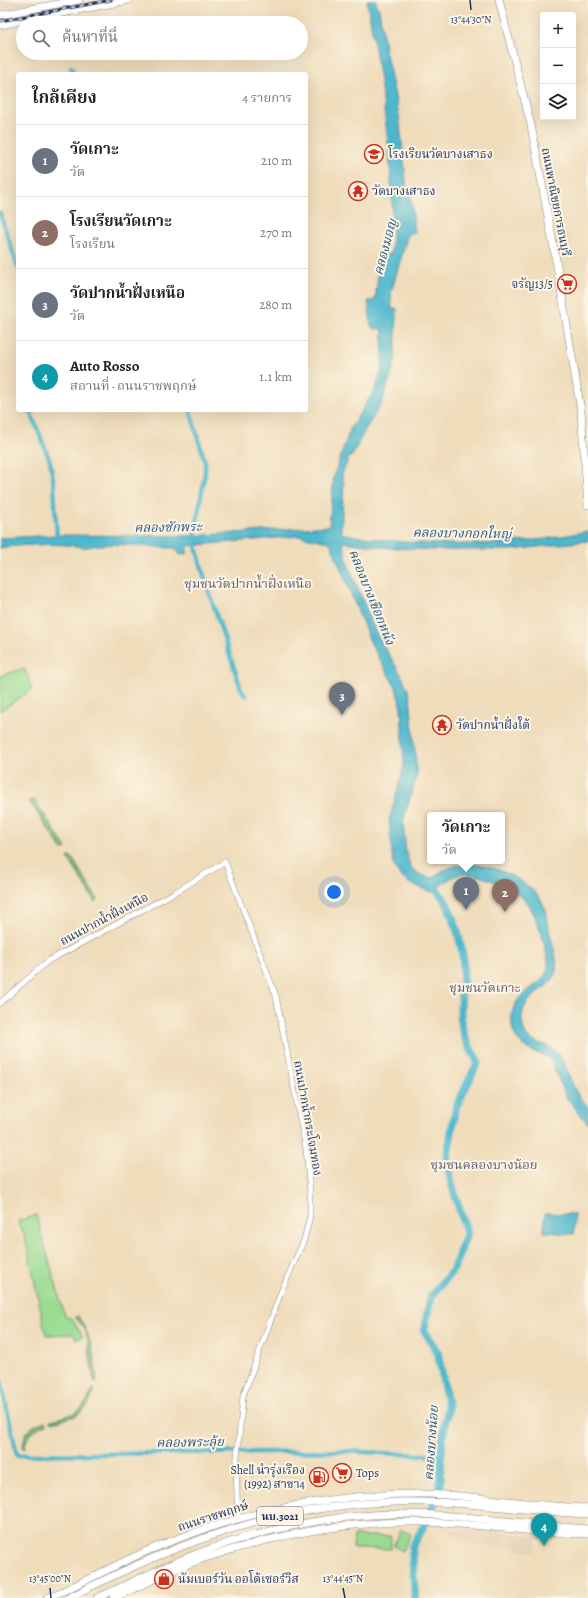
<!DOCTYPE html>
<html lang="th">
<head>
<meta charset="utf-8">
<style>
	:root { --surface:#fff; --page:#f2f2f2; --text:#222; --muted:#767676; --line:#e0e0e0; --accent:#db2777 }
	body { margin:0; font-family:Alegreya,"Noto Serif Thai",serif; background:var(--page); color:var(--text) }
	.controls { position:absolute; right:12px; top:12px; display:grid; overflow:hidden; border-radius:4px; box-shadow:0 4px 16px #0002 }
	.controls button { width:36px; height:36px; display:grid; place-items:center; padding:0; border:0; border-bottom:1px solid var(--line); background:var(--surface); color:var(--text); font:20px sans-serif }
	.you { position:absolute; left:334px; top:892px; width:14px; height:14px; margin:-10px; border:3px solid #fff; border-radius:50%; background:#1a73e8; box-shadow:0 0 0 6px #1a73e833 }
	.badge { display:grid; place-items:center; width:26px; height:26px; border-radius:50%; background:var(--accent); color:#fff; font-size:13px; font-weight:700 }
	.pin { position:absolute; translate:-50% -33px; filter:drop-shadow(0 1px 2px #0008) }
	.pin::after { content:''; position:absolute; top:21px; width:14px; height:12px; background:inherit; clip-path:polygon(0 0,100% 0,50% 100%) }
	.popup { position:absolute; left:427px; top:812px; width:78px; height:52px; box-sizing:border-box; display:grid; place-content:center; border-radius:4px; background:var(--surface); filter:drop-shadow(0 1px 3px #0005); font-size:13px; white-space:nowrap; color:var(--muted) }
	.popup b { font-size:15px; color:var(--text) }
	.popup::after { content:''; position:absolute; left:50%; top:100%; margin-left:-8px; border:8px solid transparent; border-top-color:var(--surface) }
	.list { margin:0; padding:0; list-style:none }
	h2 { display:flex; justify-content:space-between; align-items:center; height:52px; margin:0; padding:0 16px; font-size:17px }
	h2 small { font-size:13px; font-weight:400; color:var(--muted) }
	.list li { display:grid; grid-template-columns:26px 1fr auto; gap:12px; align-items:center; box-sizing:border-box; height:72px; padding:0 16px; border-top:1px solid var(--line) }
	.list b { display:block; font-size:15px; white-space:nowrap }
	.list p { margin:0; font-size:13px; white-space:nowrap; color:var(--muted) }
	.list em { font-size:13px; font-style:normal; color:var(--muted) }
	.icon { flex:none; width:22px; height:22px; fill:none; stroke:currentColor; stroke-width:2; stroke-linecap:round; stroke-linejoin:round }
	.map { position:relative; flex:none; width:588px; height:1598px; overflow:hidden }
	.search { position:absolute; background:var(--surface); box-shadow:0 4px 16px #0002; left:16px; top:16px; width:292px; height:44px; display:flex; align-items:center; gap:10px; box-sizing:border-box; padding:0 14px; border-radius:22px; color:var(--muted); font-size:15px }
	.panel { position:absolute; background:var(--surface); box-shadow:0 4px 16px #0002; left:16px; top:72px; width:292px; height:340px; border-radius:4px }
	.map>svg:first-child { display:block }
</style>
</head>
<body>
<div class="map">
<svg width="588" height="1598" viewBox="0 0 588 1598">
	<rect width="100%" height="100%" fill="#fcf5e5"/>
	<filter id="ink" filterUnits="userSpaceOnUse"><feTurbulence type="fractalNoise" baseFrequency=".025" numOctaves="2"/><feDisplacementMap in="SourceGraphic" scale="8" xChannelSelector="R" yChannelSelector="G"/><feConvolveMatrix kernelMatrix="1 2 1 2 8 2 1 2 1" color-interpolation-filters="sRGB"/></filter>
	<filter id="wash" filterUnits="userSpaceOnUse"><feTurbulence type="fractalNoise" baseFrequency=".012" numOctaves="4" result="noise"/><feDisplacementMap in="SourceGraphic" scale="16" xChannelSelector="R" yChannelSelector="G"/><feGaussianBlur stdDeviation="0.9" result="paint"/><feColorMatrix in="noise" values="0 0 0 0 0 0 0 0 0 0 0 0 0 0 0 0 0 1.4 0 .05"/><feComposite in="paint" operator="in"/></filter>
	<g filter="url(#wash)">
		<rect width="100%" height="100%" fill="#efdcba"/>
		<path fill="#e6d0b7" d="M0,0H51L0,10Z
			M452,1529L538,1536L535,1552L469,1544L449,1533Z"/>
		<path fill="#9adb92" stroke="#5a8578" d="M21,669H25L32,690L0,711V676Z
			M36,1215L65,1316L72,1319L83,1337L76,1339L74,1334L46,1335L25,1237L18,1221Z
			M401,1530L411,1534L403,1551L393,1546Z
			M354,1536H391V1549L353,1548Z"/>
		<path fill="#7bbb7c" stroke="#4b756d" d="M34,799L66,848L63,851L29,801Z
			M71,856L98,900L95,902L68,858Z
			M78,1316C91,1335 95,1357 97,1381H94L86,1331L75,1317Z
			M93,1389L95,1390C85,1415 76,1418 51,1422L50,1420C74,1415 82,1413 93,1389Z
			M46,1421L47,1424C33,1430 28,1432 25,1448H23C23,1432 31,1425 46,1421Z"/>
		<path fill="#4eb7cc" stroke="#347395" d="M367,0H376L377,8H379L385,49L399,115L407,190H410L415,232L408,234L391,293L392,309H397L395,362L382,403L365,430L352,456L349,457L342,475L343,481L344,483L341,533C401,545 467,547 527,541C548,539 568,535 588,531V541L512,550H438L390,548L343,542L349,567L376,633L403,678L410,695L417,774L403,822L406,853L411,868L421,875L432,878C449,864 467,862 489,867C508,871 539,889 545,908C549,918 548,928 551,938C554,950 559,961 555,974C549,993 513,997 524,1030C528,1045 546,1042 555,1051C566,1061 569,1079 576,1091C578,1097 586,1102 588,1108C588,1113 588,1119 588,1124L567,1098L549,1057C532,1052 515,1046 512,1026C507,989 545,990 548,967C549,955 536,914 528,904C517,889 476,870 458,875C449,878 439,887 432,892L409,883L399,875L393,864L389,821L404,765L401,707L396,688L372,646L330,542L299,536L187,546V554L180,555L175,548C145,548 115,540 83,548C71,542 15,545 0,548V538L57,535L194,536L329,526L334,475L351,427L374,391L382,370L383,329H375L371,326L368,301L375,300L380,256L391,254C397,169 380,83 367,0Z
			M545,1213L574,1214V1234L544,1232Z"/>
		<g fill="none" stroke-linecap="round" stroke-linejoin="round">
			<path stroke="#4eb7cc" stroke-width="4.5" d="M71,67L74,74
				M0,213L18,268
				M30,410L50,461L54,486L57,539
				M190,410L205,462V472L194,539L206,583L241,689L246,696
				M0,1377L17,1455L344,1451L441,1456"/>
			<path stroke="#4eb7cc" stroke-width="8" d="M415,1598L412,1547L425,1524L440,1491L442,1441L448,1407L438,1353L424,1330L431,1296L453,1270L467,1233L451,1182L447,1157L456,1107L478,1062C473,1052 465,1042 463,1031C456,1008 466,982 463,958C460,936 449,892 427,884"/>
		</g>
	</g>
	<g filter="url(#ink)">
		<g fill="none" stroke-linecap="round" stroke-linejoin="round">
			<defs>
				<path id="minor" d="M0,1003L48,961L174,893L225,862L276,996L306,1149L310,1192V1216L304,1240L281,1292L243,1396L236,1468L238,1518"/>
				<path id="major" d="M499,0L531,125L555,254L581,411L588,505
					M0,15L79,0
					M0,25L129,0
					M47,1598C84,1583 118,1563 154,1548C241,1512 331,1493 425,1494C480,1495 534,1507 588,1508
					M68,1598C173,1544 275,1505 395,1502C460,1500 524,1511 588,1514
					M97,1598C131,1583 164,1566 199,1553C261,1530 329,1515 395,1514C460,1513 523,1525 588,1529
					M114,1598C142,1585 170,1571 199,1560C269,1536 345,1521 419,1522C476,1523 531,1533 588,1534"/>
			</defs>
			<use href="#minor" stroke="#85868c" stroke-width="6"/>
			<use href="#major" stroke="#85868c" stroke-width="8"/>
			<use href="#minor" stroke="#fff" stroke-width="5"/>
			<use href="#major" stroke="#fff" stroke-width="7"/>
			<defs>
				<path id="rail" d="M0,21L111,0"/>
			</defs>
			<use href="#rail" stroke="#1b2f5e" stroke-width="3"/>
			<use href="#rail" stroke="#fcf5e5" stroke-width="1.5" stroke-dasharray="4.5" stroke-linecap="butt"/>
		</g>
	</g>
	<path fill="none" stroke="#1b2f5e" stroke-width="1.5" d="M470,0L471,10M50,1588L51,1598M343,1588L345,1598"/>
	<defs>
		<symbol id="school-ring" viewBox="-11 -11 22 22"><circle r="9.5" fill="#fcf5e5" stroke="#c8321e" stroke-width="1.5"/><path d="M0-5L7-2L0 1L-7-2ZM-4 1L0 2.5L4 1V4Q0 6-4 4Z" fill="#c8321e"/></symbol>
		<symbol id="temple-ring" viewBox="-11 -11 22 22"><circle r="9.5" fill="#fcf5e5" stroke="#c8321e" stroke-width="1.5"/><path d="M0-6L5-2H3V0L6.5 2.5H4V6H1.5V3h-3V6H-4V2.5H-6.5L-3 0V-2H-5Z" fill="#c8321e"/></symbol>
		<symbol id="supermarket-ring" viewBox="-11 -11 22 22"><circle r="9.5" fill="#fcf5e5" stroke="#c8321e" stroke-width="1.5"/><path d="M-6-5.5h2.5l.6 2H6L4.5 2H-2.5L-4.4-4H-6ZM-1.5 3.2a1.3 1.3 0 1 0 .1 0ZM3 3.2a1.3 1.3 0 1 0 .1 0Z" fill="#c8321e"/></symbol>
		<symbol id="fuel-ring" viewBox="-11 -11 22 22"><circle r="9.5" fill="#fcf5e5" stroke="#c8321e" stroke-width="1.5"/><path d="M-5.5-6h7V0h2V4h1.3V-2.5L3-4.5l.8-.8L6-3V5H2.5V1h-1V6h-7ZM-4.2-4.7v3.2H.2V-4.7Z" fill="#c8321e"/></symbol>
		<symbol id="shop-ring" viewBox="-11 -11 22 22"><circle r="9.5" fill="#fcf5e5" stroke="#c8321e" stroke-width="1.5"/><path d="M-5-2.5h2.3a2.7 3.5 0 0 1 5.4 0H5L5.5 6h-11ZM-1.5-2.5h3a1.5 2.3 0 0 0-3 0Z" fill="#c8321e"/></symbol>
	</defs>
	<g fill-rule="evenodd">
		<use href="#school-ring" x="363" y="143" width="22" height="22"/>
		<use href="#temple-ring" x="347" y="180" width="22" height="22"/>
		<use href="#supermarket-ring" x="556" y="273" width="22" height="22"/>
		<use href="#temple-ring" x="431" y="714" width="22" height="22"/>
		<use href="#supermarket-ring" x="331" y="1462" width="22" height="22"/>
		<use href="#fuel-ring" x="308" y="1466" width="22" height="22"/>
		<use href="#shop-ring" x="153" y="1568" width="22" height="22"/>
	</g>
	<g text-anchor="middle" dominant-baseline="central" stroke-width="4" stroke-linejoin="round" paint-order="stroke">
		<rect fill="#fcf5e5" stroke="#5e6a86" stroke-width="1" x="257" y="1507" width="46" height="18" rx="3"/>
		<g font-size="11" font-weight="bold" fill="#1b2f5e">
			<text x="280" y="1516">นบ.3021</text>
		</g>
		<g font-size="12" fill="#1b2f5e" stroke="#fcf5e5" text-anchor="start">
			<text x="388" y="154">โรงเรียนวัดบางเสาธง</text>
			<text x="372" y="191">วัดบางเสาธง</text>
			<text x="553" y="284" text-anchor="end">จรัญ13/5</text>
			<text x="456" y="725">วัดปากน้ำฝั่งใต้</text>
			<text x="305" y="1470" text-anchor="end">Shell นำรุ่งเรือง<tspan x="305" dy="14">(1992) สาขา4</tspan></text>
			<text x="356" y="1473">Tops</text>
			<text x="178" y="1579">นัมเบอร์วัน ออโต้เซอร์วิส</text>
		</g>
		<g font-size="12" fill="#1b2f5e" stroke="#fcf5e5">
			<text transform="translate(556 202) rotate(79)">ถนนพาณิชยการธนบุรี</text>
			<text transform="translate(104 919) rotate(-28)">ถนนปากน้ำฝั่งเหนือ</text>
			<text transform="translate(308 1118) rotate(80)">ถนนปากน้ำกระโจมทอง</text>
			<text transform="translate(213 1516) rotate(-18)">ถนนราชพฤกษ์</text>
		</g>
		<g font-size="13" font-style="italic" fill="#2a587f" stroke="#fcf5e5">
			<text transform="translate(385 247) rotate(-75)">คลองมอญ</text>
			<text transform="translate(168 527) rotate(-1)">คลองชักพระ</text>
			<text transform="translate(462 533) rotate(1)">คลองบางกอกใหญ่</text>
			<text transform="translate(372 597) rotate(68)">คลองบางเชือกหนัง</text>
			<text transform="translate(190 1442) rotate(-1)">คลองพระลุ้ย</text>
			<text transform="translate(431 1443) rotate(-86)">คลองบางน้อย</text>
		</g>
		<g font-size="13" fill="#625a6f" stroke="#fcf5e5">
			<text x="248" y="583">ชุมชนวัดปากน้ำฝั่งเหนือ</text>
			<text x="485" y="987">ชุมชนวัดเกาะ</text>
			<text x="484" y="1164">ชุมชนคลองบางน้อย</text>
		</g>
	</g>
	<g font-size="10" text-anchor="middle" fill="#1b2f5e" stroke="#fcf5e5" stroke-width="4" stroke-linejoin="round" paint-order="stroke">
		<text x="471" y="23">13°44'30"N</text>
		<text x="50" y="1582">13°45'00"N</text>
		<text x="343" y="1582">13°44'45"N</text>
	</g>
</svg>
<div class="controls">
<button>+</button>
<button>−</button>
<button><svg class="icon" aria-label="layers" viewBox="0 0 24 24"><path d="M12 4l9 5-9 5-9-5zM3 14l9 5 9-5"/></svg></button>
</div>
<div class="you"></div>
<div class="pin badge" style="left:466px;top:910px;background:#6b7280">1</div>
<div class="popup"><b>วัดเกาะ</b>วัด</div>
<div class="pin badge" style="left:505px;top:912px;background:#8d6e63">2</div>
<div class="pin badge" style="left:342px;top:715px;background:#6b7280">3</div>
<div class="pin badge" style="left:544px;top:1546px;background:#0f9aa8">4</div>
<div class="search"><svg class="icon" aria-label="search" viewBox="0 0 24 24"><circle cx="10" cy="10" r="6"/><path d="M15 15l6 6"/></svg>ค้นหาที่นี่</div>
<section class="panel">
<h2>ใกล้เคียง<small>4 รายการ</small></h2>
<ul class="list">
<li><span class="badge" style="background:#6b7280">1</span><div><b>วัดเกาะ</b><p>วัด</p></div><em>210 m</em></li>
<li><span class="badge" style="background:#8d6e63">2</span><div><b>โรงเรียนวัดเกาะ</b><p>โรงเรียน</p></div><em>270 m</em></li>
<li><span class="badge" style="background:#6b7280">3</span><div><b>วัดปากน้ำฝั่งเหนือ</b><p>วัด</p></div><em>280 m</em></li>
<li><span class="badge" style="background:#0f9aa8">4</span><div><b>Auto Rosso</b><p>สถานที่ · ถนนราชพฤกษ์</p></div><em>1.1 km</em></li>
</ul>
</section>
</div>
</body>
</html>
